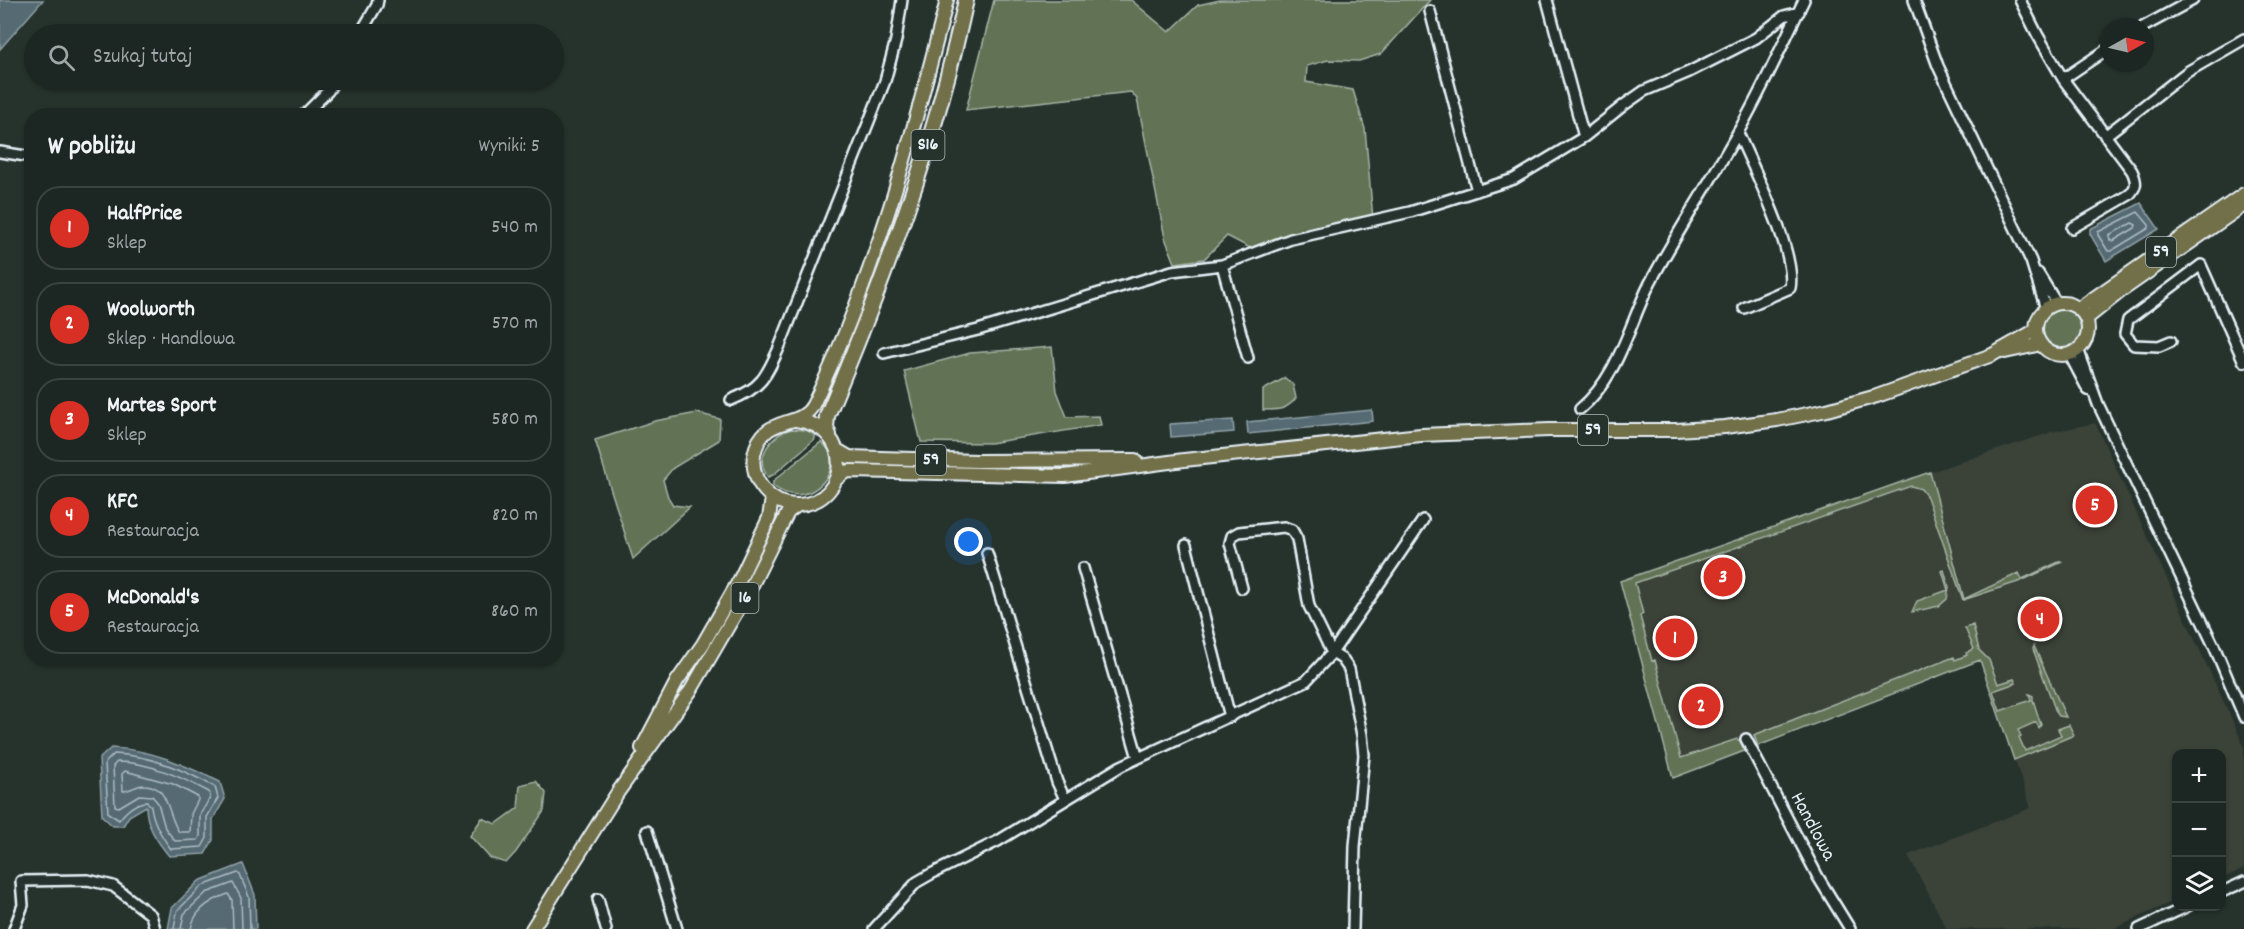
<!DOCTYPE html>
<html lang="pl">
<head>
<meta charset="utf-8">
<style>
	:root { --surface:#1c2622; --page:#252e2a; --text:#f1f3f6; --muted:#a0a5a5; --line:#3a4340; --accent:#d93025 }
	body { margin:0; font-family:Dekko,sans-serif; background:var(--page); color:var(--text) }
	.controls { position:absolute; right:18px; bottom:18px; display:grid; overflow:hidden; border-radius:12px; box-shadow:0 2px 4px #0004 }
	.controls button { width:54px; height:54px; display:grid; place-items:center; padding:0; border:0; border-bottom:2px solid var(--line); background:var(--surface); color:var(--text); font:30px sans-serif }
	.compass { position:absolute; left:2100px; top:18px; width:54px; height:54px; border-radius:50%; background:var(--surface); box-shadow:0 2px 4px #0004; rotate:82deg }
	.you { position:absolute; left:969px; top:542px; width:21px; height:21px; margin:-15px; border:4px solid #fff; border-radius:50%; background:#1a73e8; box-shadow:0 0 0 9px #1a73e833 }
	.badge { display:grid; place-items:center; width:39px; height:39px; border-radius:50%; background:var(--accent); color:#fff; font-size:20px; font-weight:700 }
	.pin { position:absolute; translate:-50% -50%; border:3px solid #fff; box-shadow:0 2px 6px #0006 }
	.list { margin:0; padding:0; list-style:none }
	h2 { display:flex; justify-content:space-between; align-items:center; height:78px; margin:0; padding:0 24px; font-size:26px }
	h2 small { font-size:20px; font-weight:400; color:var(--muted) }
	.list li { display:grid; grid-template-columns:39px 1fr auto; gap:18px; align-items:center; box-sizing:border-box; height:84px; margin:0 12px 12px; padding:0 12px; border:2px solid var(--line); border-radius:24px }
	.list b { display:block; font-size:22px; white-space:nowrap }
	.list p { margin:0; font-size:20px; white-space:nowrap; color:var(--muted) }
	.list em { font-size:20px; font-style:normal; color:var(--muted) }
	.icon { flex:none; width:33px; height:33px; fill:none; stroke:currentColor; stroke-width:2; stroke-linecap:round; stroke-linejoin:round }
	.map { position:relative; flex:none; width:2244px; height:929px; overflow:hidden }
	.search { position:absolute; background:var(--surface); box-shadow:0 2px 4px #0004; left:24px; top:24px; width:540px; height:66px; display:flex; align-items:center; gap:15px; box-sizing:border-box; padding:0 21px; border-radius:33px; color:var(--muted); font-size:22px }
	.panel { position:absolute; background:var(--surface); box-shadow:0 2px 4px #0004; left:24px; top:108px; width:540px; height:558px; border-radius:24px }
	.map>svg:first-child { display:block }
</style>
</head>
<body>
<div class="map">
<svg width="2244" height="929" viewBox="0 0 2244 929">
	<rect width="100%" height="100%" fill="#26332d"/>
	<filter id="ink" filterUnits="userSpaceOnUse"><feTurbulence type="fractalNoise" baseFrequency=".0167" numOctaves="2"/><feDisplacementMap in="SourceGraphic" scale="12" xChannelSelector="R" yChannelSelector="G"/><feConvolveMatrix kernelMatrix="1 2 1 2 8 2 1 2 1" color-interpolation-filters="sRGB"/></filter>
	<g filter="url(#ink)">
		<path fill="#3b4239" d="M2095,423L2244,746V868L2222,879V754H2176V900L2113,929H1947L1908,855L2031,808L1981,661L1673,778L1620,581L1930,472L2052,432Z"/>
		<path fill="#627355" stroke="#a5b2a6" stroke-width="1.5" d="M994,0H1131L1169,32L1198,5L1220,0H1430L1381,54L1359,61L1328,60L1307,66L1306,82L1353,90L1365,129L1373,219L1250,248L1227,236L1204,259L1175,263L1165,238L1137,99L1131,92L966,110Z
			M2043 329a19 19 0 1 1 38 0a19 19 0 1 1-38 0Z
			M1052,347L1057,391L1067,417L1099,416L1101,425L990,443L921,442L904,371L970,353Z
			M1285,378L1293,385L1296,398C1287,410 1278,410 1263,410V390Z
			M697,413L720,419L719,440L673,468L663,480L668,497L673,505L690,507L633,559L595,440L655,421Z
			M792,429L806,430L815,435V439L773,475L768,477C753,458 772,433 792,429Z
			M821,442C851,464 810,515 773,486V481Z
			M1930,472L1964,599L2019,573L2022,579L2061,561L2062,562L2021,581L1963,600L1927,497L1921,489L1911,486L1635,583L1643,614L1640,616L1652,661L1655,660L1681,758L1737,739L1742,742L1747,750L1673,778L1620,581Z
			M1944,570L1949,587L1947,599L1939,606L1912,612L1917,601L1948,590L1942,571Z
			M1973,625L1979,650L1989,660L1998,684L2014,679L2016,683L1993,691L2000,711L2031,700L2029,694L2033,696V700L2041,725L2039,728L2036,722L2018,730L2021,736L2019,737L2025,751L2061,735L2058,729L2069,725L2074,735L2014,760L1980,660L1758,746L1754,735L1954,657L1955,660L1967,655L1966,653L1974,649L1965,628Z
			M2034,646L2038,655L2066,717L2059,716L2056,712L2033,649Z
			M536,781L546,793L544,811L516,852L506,863L490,858L470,836L482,818L496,824L518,808L520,785Z"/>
		<path fill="#556b73" stroke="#90a1a8" stroke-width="1.5" d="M0,0H43L0,49Z
			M2141,203L2159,229L2106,261L2090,234V229Z
			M1372,410L1373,421L1248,434L1247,422Z
			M1233,420L1234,432L1171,437L1170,424Z
			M111,748C152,749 184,765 220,782L225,799L213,819V840L205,854L169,856C157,841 146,826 146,806L129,816L123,826H113L102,816L99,759Z
			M243,864L255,895L256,929H168L172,908L199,881Z"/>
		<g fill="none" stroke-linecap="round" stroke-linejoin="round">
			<path stroke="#adbbc3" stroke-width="1.5" d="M2138,212L2149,225V228L2111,251H2108L2098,235V232Z
				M2132,223L2136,225L2135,228L2113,241L2110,240L2109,235Z
				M114,754C150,755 184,770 215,787L218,798L207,817V838L202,847L171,849C161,836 153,823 151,806L147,802C135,802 126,811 119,820L108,813L105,763Z
				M117,762C149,762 181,777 209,792L210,798L200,815V836L198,840L175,841L165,828L158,803L152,796L139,795L119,807L115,806L113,766Z
				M125,771L173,784L198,797V800L191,814L190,832H179C167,816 170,786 145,785C137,784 131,791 123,791L122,774Z
				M174,929L177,911L202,886L238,873L240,875L249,897L250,929
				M181,929L184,914L206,893L233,883L241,898L242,929
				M191,929C194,910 211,900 228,894L232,900L233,929"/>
			<defs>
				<path id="minor" d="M1547,0L1584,137
					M1914,0L1938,66L2031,261L2046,309
					M2020,0L2037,34L2063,79L2132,171C2137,182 2137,187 2129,195L2072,228
					M1430,11L1477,191
					M2143,27L2193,0
					M360,34L377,5L378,0
					M2063,79L2109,48
					M303,116L328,91L335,80
					M1738,133C1753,168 1797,253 1790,288L1744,308
					M2105,136L2187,72L2244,39
					M0,152L32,157
					M1222,265L1248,358
					M2038,273L2057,304
					M2171,341L2159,346L2134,345L2125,334L2128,320L2201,265L2244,362
					M2078,349L2098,404L2214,646L2244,717
					M884,353L978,330L1172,271L1222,265L1291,239L1410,212L1514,179L1584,137L1624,105L1644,91L1689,72L1756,38L1784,16L1799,12
					M2069,354L2088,390
					M731,400C761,388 766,377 779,348L885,81L896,40L902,0
					M1580,409C1619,376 1628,327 1650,283C1677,232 1709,184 1737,134C1762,91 1782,45 1804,0
					M1186,545L1230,717
					M987,553L1057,782L1065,799
					M1083,568L1138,758
					M1242,588L1230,543L1232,536L1239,532L1284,527L1292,530L1297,539L1309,606L1332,653L1342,659L1349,669L1362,735L1364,755L1355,846L1353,929
					M1746,739L1818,877L1850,929
					M647,831L677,929
					M2222,892L2244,882
					M598,899L606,929
					M14,929L23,905L21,881L88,880L113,886L151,915L155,929
					M874,929L917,882L931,874L998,841L1121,766L1306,681L1332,653L1423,520
					M2139,929L2188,906"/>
				<path id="major" d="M2036 329a26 26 0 1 1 52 0a26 26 0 1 1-52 0Z
					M2078,309L2244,194
					M2086,319L2121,291L2244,205
					M2005,352L2041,344
					M796,420C854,427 851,501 799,505C771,507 750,481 754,455C762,413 800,430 813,405C875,277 912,138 947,0
					M837,450L849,457L977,461L1135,460
					M835,480L845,472L851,471L1065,476L1184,460L1421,435L1549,430H1676L1725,427L1777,420L1827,410L1877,396L1992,355L2036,330
					M642,748L677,681L703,644L740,579L769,518L772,498
					M532,929L618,792L691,690L751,587L788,512L798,505"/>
				<path id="highway" d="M829,435L826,428L827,416C884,281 935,144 966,0"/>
			</defs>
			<use href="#minor" stroke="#e8f1f8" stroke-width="14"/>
			<use href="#major" stroke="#e8f1f8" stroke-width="16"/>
			<use href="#highway" stroke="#e8f1f8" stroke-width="18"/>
			<use href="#minor" stroke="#26332d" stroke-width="9"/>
			<use href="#major" stroke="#726f4a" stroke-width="12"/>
			<use href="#highway" stroke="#726f4a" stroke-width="14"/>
		</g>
	</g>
	<g text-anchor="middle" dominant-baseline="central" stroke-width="4.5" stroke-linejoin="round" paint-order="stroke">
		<g fill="#26332d" stroke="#aeb8bb" stroke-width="1.5">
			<rect x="911.5" y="130" width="33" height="30" rx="4.5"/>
			<rect x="2146" y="237" width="30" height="30" rx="4.5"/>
			<rect x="1578" y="415" width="30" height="30" rx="4.5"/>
			<rect x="916" y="445" width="30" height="30" rx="4.5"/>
			<rect x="731.5" y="583" width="27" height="30" rx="4.5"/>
		</g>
		<g font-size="18" font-weight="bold" fill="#e8f1f8">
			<text x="928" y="145">S16</text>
			<text x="2161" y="252">59</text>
			<text x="1593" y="430">59</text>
			<text x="931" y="460">59</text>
			<text x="745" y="598">16</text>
		</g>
		<g font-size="20" fill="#e8f1f8" stroke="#26332d">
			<text transform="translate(1812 827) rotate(62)">Handlowa</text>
		</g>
	</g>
</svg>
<div class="controls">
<button>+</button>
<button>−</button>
<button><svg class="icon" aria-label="layers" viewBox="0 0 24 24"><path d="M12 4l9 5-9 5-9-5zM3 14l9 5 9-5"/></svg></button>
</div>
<svg class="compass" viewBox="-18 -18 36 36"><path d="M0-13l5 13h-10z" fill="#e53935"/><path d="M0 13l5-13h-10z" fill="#a0a5a5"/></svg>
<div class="you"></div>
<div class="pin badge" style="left:1675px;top:638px">1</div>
<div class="pin badge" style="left:1701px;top:706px">2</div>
<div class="pin badge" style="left:1723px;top:577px">3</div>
<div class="pin badge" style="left:2040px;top:619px">4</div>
<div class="pin badge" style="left:2095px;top:505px">5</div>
<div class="search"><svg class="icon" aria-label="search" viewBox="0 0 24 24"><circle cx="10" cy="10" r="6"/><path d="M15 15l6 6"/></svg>Szukaj tutaj</div>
<section class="panel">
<h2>W pobliżu<small>Wyniki: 5</small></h2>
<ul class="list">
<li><span class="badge">1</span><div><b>HalfPrice</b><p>Sklep</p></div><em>540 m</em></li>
<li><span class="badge">2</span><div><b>Woolworth</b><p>Sklep · Handlowa</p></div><em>570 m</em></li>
<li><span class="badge">3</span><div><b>Martes Sport</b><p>Sklep</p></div><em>580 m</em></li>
<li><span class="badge">4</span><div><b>KFC</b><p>Restauracja</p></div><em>820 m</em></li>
<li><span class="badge">5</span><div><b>McDonald's</b><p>Restauracja</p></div><em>860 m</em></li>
</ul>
</section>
</div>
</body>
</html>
